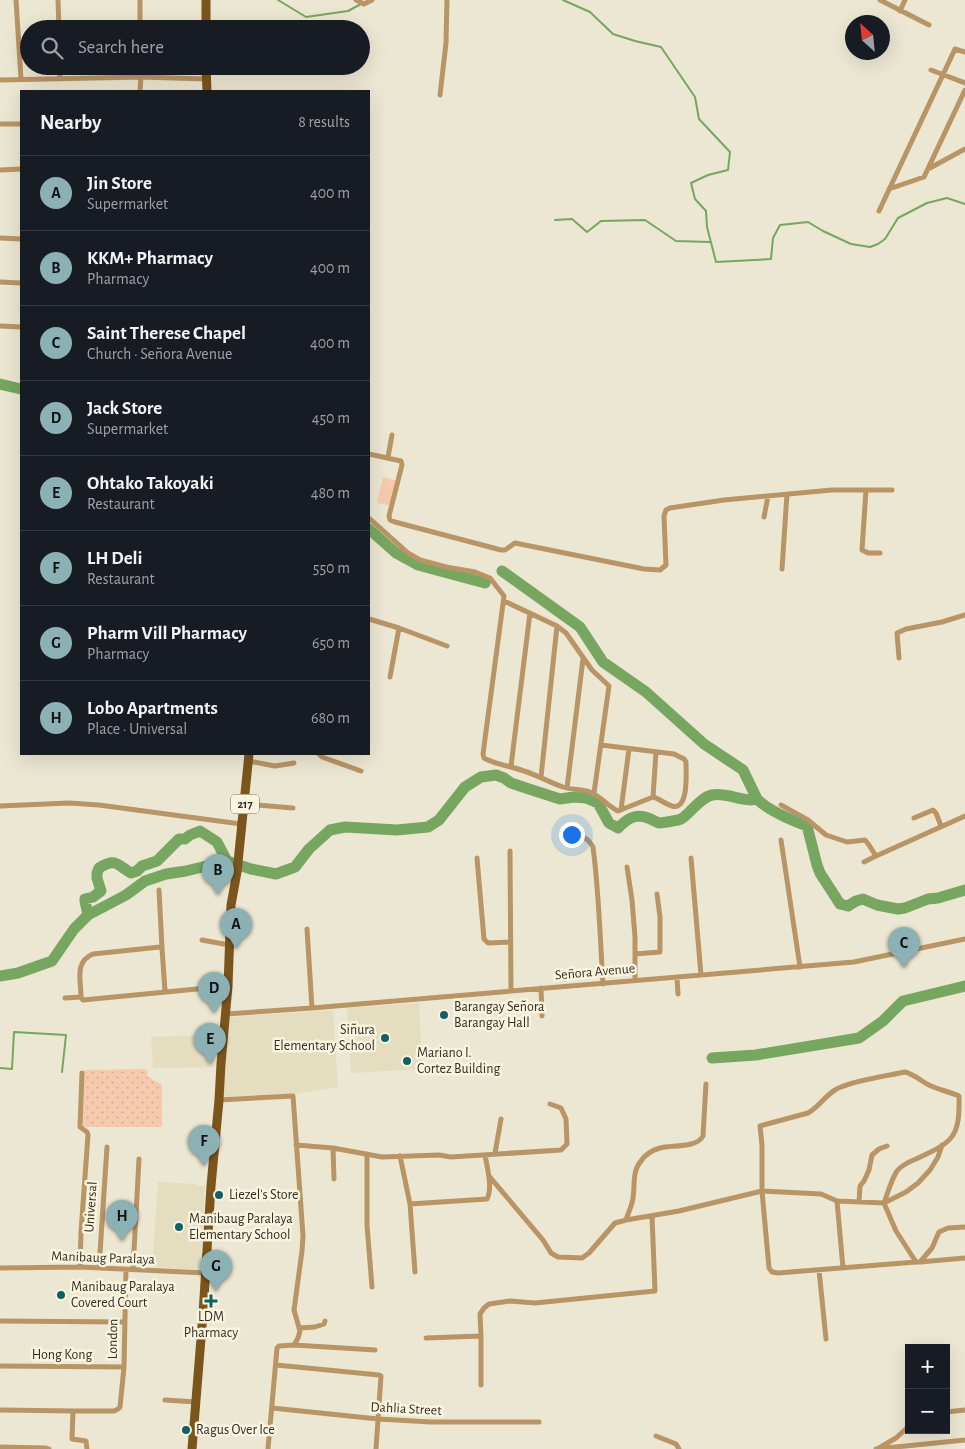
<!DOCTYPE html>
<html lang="en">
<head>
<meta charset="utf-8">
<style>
	:root { --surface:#171b24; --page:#20242c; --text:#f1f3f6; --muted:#9ea1a6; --line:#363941; --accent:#8cb1b5 }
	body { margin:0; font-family:"Alegreya Sans",sans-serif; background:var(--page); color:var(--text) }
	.controls { position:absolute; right:15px; bottom:15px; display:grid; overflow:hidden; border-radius:0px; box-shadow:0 5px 20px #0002 }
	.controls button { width:45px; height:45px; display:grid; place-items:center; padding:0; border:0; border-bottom:1px solid var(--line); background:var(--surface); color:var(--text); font:25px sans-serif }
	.compass { position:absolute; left:845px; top:15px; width:45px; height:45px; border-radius:50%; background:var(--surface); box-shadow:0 5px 20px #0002; rotate:333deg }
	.you { position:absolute; left:571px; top:834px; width:18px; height:18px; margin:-12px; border:4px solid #fff; border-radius:50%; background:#1a73e8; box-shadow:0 0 0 8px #1a73e833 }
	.badge { display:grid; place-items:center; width:32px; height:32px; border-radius:50%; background:var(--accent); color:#111; font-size:16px; font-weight:700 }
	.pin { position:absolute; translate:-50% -41px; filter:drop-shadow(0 1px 2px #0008) }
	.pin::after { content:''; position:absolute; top:26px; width:18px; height:15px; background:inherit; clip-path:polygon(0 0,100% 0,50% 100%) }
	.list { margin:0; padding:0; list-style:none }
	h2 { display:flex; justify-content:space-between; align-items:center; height:65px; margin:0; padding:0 20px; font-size:21px }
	h2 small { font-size:16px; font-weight:400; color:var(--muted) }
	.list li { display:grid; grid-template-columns:32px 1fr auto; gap:15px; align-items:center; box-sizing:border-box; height:75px; padding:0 20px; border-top:1px solid var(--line) }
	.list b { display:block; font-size:19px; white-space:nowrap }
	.list p { margin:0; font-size:16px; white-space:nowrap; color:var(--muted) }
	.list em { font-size:16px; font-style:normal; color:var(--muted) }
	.icon { flex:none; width:28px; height:28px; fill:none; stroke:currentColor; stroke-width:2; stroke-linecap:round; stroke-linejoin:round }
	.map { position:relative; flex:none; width:965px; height:1449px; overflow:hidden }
	.search { position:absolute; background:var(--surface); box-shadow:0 5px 20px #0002; left:20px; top:20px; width:350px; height:55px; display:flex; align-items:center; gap:12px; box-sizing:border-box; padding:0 18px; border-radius:28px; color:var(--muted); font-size:19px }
	.panel { position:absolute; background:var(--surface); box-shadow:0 5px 20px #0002; left:20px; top:90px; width:350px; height:665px; border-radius:0px }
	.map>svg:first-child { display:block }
</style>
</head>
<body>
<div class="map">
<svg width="965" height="1449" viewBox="0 0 965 1449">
	<defs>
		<pattern id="park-dots" width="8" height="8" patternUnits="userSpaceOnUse" patternTransform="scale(1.25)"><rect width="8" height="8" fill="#f7caae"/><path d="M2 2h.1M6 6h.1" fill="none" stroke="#d4ae96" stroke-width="1.8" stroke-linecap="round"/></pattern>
	</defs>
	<rect width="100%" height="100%" fill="#ece7d2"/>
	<path fill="#e4ddc0" d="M419,1003L422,1069L351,1073L347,1008Z
		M333,1010L338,1087L293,1094L223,1097L229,1017Z
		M215,1035L214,1067L153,1068L151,1037Z
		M158,1182L196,1184V1186H205L200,1270L152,1267Z"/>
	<path fill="url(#park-dots)" d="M144,1069L148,1071L147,1076L162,1085V1127H83L84,1070Z"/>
	<path fill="#f7caae" d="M383,477L397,481L391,506L377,503Z"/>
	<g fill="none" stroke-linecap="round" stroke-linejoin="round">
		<path stroke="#76a660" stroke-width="2" d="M278,0L306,17L348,11L361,4
			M563,0L590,12L613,34L635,41L661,47L695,97L699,119L730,152L728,170L708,175L691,183L695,199L706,211L707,227L716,262L771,259L773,238L780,225L808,222L823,231L851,244L870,247L878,244L885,239L898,218L927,203L947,198L965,204
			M555,220L572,219L587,232L601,221L645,220L676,241L710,242
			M0,1068L12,1069L14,1032L66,1035L62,1072"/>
		<path stroke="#76a660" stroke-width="11" d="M0,384L21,389
			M369,529L396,553L418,565L485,583
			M502,571L580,627L603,662L646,692L704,744L743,770L757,799
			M88,915L126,895L145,881L166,874L186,871L227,861
			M0,976L18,973L52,961L74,929L88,915L85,901V899L93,897L101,891L97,878V873L99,868C116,858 116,864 131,873L137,871L142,866L157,861L179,839H185L190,835L200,831L217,842L227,861L251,869L276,874L295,867L309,849L330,830L345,827L397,830L428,827L439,820L465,787L481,777L496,775L504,778L511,783L529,789L560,799L574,797L586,798L598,803L609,823L618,828C627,819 635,813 648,818C651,819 656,822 659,823C664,823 673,821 678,820C688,818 698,798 712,795C727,792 745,803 757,799C769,811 791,820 807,826L817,865L820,873L840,904L848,906L856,901L863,899L877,905L898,909L905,908L928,899L938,898L965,890
			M712,1058L756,1055L859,1038L883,1021L903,1001L965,986"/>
		<path stroke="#b99465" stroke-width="5" d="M16,0L21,79
			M58,0L59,29
			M140,0V29
			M356,0L364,4L372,0
			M880,0L929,25
			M900,11L905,0
			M20,54H29
			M60,66V78
			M931,70L965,83
			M0,80L141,77L207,79
			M140,91L141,77
			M440,95L446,43L447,0
			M0,124H21
			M930,168L965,149
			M0,170L21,169
			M889,189L924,177L965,90
			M879,211L955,49L965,52
			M0,238L21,239
			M0,282L21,283
			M0,326L21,327
			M369,454L401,461L402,465L389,516L390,520L395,522L501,550H505L515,543L644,569L660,570L666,565L664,516L666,510L670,508L724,500L832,490H892
			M388,457L392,435
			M866,490L862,550L868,553H880
			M764,517L768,496
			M369,518L408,553L420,560L446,567L475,572L490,578L504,596L483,754L484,758C496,765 511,766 524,771C537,775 551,783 563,787C572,790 581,789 590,792C601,796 607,806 618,811L653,797C660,799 665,804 672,806C689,811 686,773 686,762L684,759L674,754L601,745
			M782,569L787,494
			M504,601L557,626L566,633L592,670L609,686L594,793
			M369,619L399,628L390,677
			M399,628L447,646
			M899,658L897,633L906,629L942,622L965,615
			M319,754L322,757L361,771
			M249,761L275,766L294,763
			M511,766L530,613
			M541,777L557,626
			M567,788L583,659
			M653,797L656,752
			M245,804L293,808
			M781,805L808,820L826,835L847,842L865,840L869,845L876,856
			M0,806L69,803L99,805L241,824
			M621,810L629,749
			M914,818L933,810L936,813L941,826
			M562,834C574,833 587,835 593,847C599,892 600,938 603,984
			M781,840L800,967
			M510,851L511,991
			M477,858L484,939L488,943L510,942
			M691,858L701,975
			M864,862L876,856L965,816
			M627,867L632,900L635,937V980
			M159,890L162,948
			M307,929L312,1008
			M202,940L229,945
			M635,954L660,952V917L657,894
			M677,978L678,994
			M541,988L542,1016
			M165,991L162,948L160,947L93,954C74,962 81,980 81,997L83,1000L228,986
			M65,998L81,997
			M226,1014L312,1008L854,962L965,939
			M219,1100L293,1096L303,1236L302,1251L294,1310L300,1331L298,1338L294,1345
			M296,1145L333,1148L382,1157L439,1155L451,1157L561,1150L567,1144L566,1119L561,1108L550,1104
			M333,1148L334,1179
			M495,1153L501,1119
			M367,1154V1225L372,1287
			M400,1156L410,1204L415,1272
			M489,1176L543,1240L551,1253L558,1257L582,1258L589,1253L615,1223L626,1220L679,1211L762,1191L821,1194L837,1201L884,1203L906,1192L918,1183L930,1170L938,1157L942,1145
			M837,1201L843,1268
			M859,1202L860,1186L864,1181L869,1170L872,1155L879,1149L887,1146
			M410,1204L487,1199C493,1188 487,1167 485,1155
			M626,1220C628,1213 632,1206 633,1198C635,1186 632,1171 641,1161C645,1155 653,1150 660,1148C672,1145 697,1148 703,1136L706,1084
			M916,1262L896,1231L884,1203C887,1195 892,1178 897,1171C901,1166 911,1161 916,1159C953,1142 960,1138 959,1096C950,1092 940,1090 931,1086C922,1082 914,1074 905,1072C887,1076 849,1081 835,1090C825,1096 819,1107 808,1113L760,1126L762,1145V1191L769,1268L772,1272L778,1273L916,1262H920L965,1258
			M920,1262L932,1248L939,1232L948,1228L965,1227
			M80,1267L81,1232L88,1135L87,1132L80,1127L82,1073
			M0,1268L80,1267L205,1273
			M99,1268L107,1147
			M133,1269L139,1159
			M819,1270L826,1339
			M0,1321L125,1322
			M299,1328L315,1327L324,1324L325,1321
			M426,1338L481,1336L480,1314L484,1308L489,1304L510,1301L535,1303L655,1291L652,1216
			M276,1365L379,1375L381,1376L376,1449
			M0,1366L124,1367
			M481,1385V1336
			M165,1400L196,1402
			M272,1408L378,1419L431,1422H539
			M0,1410L73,1411H114L118,1409L120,1407L124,1367L126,1269
			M73,1411L72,1439L86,1441L87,1449
			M946,1412L965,1410
			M656,1436L676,1444L679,1449
			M0,1447L46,1448L49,1449
			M879,1448L896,1438L909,1426
			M268,1449L277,1348L279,1346L294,1345L375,1350
			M876,1449L965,1440"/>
		<path stroke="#7b551c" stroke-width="9" d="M206,0V29
			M206,66L207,91
			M192,1449L203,1314L211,1186L219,1100L221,1064L228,986L231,905L237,872L249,754"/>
	</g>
	<g fill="#106165" stroke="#faf4df" stroke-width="2">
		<circle cx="444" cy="1015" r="5"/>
		<circle cx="385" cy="1038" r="5"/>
		<circle cx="407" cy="1061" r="5"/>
		<circle cx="219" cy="1195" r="5"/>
		<circle cx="179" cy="1227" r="5"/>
		<circle cx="61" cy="1295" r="5"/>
		<path d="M208.5 1293.5h5v5h5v5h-5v5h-5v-5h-5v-5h5z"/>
		<circle cx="186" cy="1430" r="5"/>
	</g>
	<g text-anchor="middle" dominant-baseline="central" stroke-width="5" stroke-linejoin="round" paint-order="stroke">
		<rect fill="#faf4df" stroke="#6d695e" stroke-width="1" x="231" y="794.5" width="28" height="19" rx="4"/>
		<g font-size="12" font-weight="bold" fill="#312e26">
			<text x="245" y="804">217</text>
		</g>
		<g font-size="14" fill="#312e26" stroke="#faf4df">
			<text transform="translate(595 972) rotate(-5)">Señora Avenue</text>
			<text transform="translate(91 1207) rotate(-86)">Universal</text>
			<text transform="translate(103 1258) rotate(2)">Manibaug Paralaya</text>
			<text transform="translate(113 1339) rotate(-89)">London</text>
			<text x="62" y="1355">Hong Kong</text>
			<text transform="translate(406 1409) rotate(3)">Dahlia Street</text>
		</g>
		<g font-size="14" fill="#312e26" stroke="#faf4df" text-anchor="start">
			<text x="454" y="1007">Barangay Señora<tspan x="454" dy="16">Barangay Hall</tspan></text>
			<text x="375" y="1030" text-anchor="end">Siñura<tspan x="375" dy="16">Elementary School</tspan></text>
			<text x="417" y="1053">Mariano I.<tspan x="417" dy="16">Cortez Building</tspan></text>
			<text x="229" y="1195">Liezel's Store</text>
			<text x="189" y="1219">Manibaug Paralaya<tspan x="189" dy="16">Elementary School</tspan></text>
			<text x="71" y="1287">Manibaug Paralaya<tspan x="71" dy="16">Covered Court</tspan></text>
			<text x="211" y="1317" text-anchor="middle">LDM<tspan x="211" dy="16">Pharmacy</tspan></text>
			<text x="196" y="1430">Ragus Over Ice</text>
		</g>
	</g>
</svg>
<div class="controls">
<button>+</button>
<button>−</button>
</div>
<svg class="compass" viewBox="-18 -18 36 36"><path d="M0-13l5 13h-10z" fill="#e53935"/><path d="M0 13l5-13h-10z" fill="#9ea1a6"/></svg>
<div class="you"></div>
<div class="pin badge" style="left:236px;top:949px">A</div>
<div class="pin badge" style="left:218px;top:895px">B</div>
<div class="pin badge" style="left:904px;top:968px">C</div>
<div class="pin badge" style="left:214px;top:1013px">D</div>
<div class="pin badge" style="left:210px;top:1064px">E</div>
<div class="pin badge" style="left:204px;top:1166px">F</div>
<div class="pin badge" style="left:216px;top:1291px">G</div>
<div class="pin badge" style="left:122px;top:1241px">H</div>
<div class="search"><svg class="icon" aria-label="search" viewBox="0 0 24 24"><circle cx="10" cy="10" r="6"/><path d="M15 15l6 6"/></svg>Search here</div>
<section class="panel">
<h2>Nearby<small>8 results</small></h2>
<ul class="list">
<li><span class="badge">A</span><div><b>Jin Store</b><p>Supermarket</p></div><em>400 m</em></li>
<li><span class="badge">B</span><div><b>KKM+ Pharmacy</b><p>Pharmacy</p></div><em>400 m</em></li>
<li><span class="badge">C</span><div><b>Saint Therese Chapel</b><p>Church · Señora Avenue</p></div><em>400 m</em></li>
<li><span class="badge">D</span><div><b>Jack Store</b><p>Supermarket</p></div><em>450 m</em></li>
<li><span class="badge">E</span><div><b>Ohtako Takoyaki</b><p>Restaurant</p></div><em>480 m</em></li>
<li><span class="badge">F</span><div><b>LH Deli</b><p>Restaurant</p></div><em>550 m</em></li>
<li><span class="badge">G</span><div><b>Pharm Vill Pharmacy</b><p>Pharmacy</p></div><em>650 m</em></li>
<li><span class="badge">H</span><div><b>Lobo Apartments</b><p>Place · Universal</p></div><em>680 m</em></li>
</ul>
</section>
</div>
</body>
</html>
